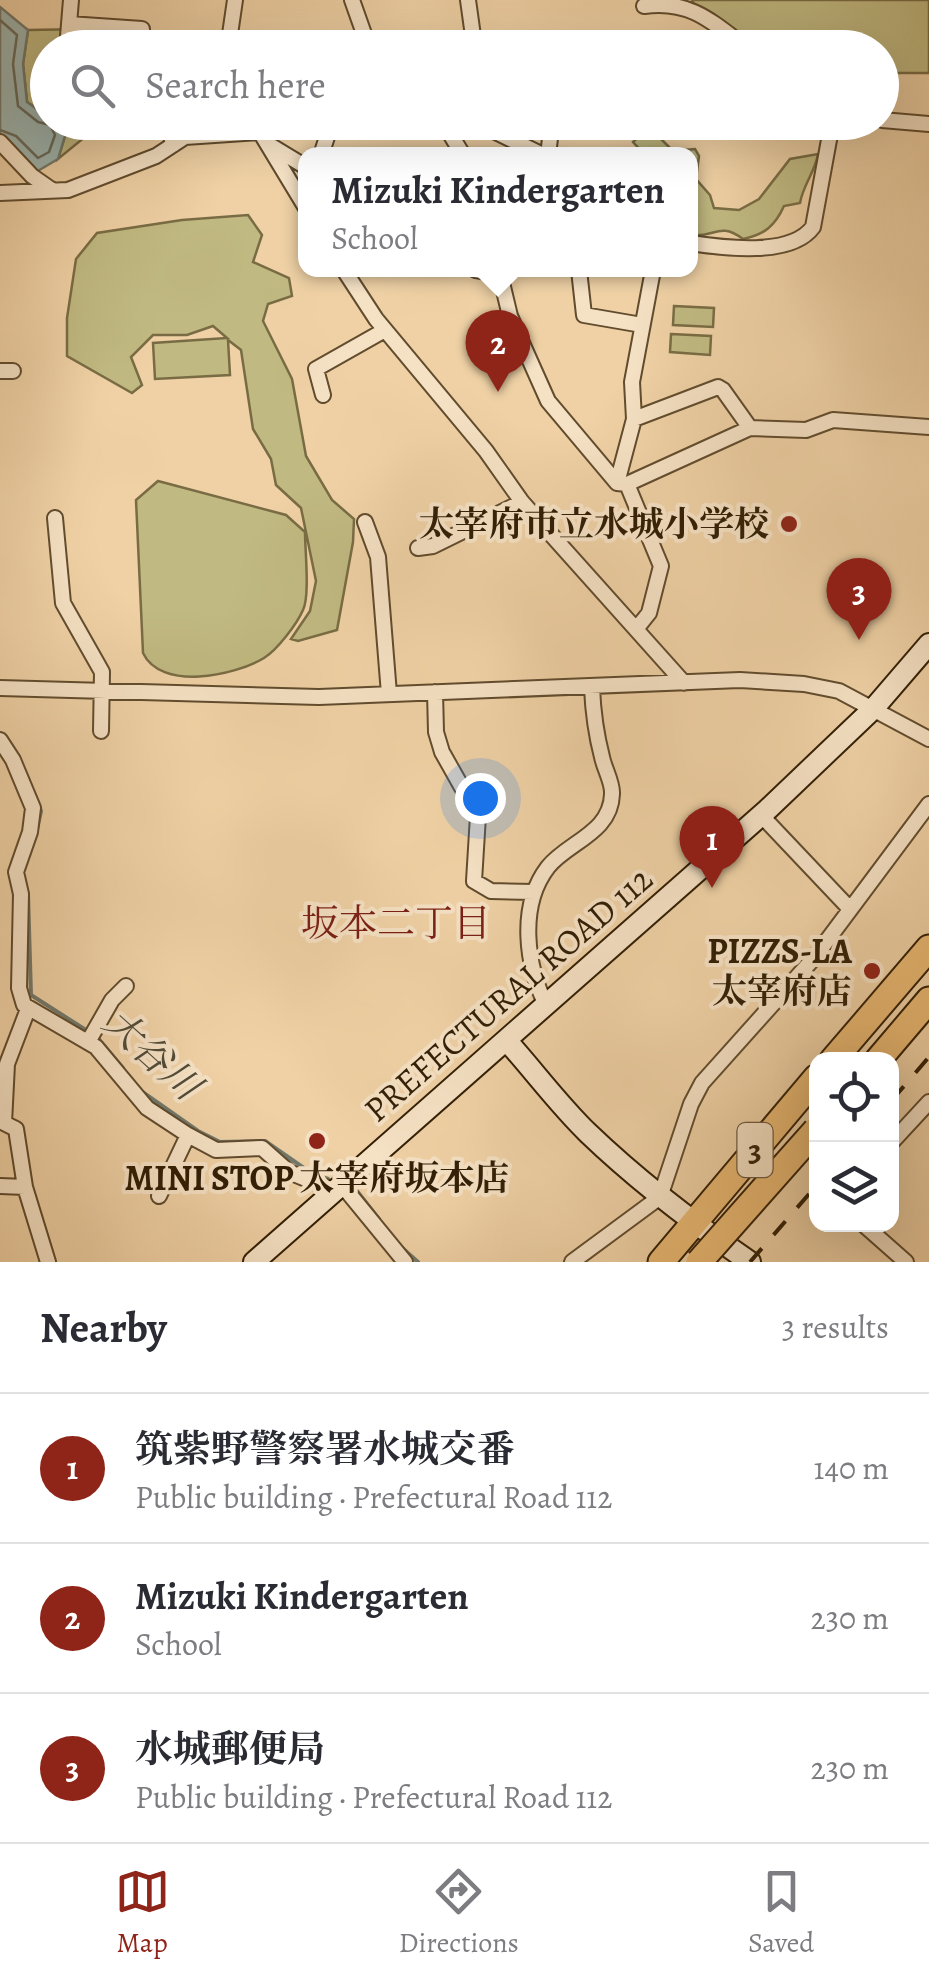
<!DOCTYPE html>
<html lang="en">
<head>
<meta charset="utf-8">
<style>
	:root { --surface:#fff; --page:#f7f7f7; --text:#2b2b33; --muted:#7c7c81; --line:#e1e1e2; --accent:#8f2418 }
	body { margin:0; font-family:Alegreya,"Noto Serif JP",serif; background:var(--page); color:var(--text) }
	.controls { position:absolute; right:30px; bottom:30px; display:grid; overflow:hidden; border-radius:20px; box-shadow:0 10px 40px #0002 }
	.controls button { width:90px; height:90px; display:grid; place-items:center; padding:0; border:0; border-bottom:2px solid var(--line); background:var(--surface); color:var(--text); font:50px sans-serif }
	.you { position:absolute; left:480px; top:798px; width:35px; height:35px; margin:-25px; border:8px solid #fff; border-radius:50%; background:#1a73e8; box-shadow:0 0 0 15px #1a73e833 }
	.badge { display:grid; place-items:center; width:65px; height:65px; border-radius:50%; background:var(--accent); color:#fff; font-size:32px; font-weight:700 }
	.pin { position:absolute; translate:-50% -82px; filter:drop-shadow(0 2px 5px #0008) }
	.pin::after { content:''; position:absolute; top:52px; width:35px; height:30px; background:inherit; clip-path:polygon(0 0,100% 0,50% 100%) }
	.popup { position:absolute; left:298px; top:147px; width:400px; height:130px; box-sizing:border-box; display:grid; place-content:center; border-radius:20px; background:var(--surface); filter:drop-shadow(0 2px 8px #0005); font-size:32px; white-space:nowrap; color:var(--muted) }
	.popup b { font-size:38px; color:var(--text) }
	.popup::after { content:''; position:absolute; left:50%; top:100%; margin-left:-20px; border:20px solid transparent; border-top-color:var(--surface) }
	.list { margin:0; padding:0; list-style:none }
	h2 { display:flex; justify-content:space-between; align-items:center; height:130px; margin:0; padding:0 40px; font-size:42px }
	h2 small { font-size:32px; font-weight:400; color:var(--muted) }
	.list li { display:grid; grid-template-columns:65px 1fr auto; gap:30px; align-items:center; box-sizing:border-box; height:150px; padding:0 40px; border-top:2px solid var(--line) }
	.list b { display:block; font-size:38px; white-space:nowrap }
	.list p { margin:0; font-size:32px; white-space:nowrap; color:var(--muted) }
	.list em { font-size:32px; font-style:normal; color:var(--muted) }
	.icon { flex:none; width:55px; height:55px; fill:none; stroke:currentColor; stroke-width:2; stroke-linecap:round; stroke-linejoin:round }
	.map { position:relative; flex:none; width:929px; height:1262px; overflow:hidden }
	.search { position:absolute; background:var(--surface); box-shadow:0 10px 40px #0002; left:30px; right:30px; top:30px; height:110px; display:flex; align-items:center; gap:25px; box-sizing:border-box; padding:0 35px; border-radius:55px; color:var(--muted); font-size:38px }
	.sheet { height:580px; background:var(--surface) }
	nav { display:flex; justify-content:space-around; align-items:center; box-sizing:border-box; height:140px; border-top:2px solid var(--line); background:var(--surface); font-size:28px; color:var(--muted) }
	nav a { display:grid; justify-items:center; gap:5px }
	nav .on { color:var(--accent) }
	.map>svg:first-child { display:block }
</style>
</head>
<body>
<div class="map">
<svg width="929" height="1262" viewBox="0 0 929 1262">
	<rect width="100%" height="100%" fill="#efd1a5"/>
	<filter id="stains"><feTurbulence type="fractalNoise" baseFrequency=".002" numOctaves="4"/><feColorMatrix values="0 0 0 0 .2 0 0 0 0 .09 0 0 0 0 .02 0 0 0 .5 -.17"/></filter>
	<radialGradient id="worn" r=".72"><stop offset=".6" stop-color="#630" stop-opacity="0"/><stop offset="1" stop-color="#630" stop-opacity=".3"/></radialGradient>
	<path fill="#c0b981" stroke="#796c44" stroke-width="2.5" d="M692,0H929V73H888L882,69V48L846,47L840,44C818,50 787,52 767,41L760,47H717L712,24L699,15Z
		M88,29L91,43L110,44L127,29L132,47L48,48L47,116L27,102L23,64L28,30Z
		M57,123H102L58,159L67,130Z
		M641,134L661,139L673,151L695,149L699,156L696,179L710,195L714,208L739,210L759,199L790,159L818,154C815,172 803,185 800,203L784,206C775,226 764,235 743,239C719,221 715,238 691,235L690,155L644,154L633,142Z
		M248,215L262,235L253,262L289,278L292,296L268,304L263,321L292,379L306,456L332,500L354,519L353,542L337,630L298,641L291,639L310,611L316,581L301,508L276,485L271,459L253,429L241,350L228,340L230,375L155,379L153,343L227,338L213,326L187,335H153L131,357L142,385L132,393L67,356V318L76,259L97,233L182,220Z
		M674,306L714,308L713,327L673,325Z
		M671,334L711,336L710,355L670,352Z
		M158,481L286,515L305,532C305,550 310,596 303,610C297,624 277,650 264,658C234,676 161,691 143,653L136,500Z"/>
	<path fill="#9db5b0" stroke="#72796c" stroke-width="2.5" d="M0,7L28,30L23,64L27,102L47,116L48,122L57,123L67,129L58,159L36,172L0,138Z"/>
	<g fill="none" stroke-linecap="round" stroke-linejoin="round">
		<path stroke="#686a5b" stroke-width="2.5" d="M0,20L17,35L13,64L18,106L38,122L50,125L55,135L49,152L38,158L16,136L0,130"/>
		<path stroke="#72796c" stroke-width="4" d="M35,795L41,811L36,834
			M28,894L31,995L89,1032
			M97,1037L123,1068
			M141,1091L198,1131L220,1142L265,1141L311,1173L328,1179
			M357,1191L379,1219
			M400,1246L418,1262"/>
		<defs>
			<path id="street" d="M352,0L369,48
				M644,6C686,0 708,18 739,42V48
				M69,24L142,29L141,48
				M67,48L71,0
				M228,48L235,0
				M459,48L473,36L468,0
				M565,48H570
				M882,120L929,124
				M168,122L173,145
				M254,122L306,208
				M443,122L463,155
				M475,122L543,155
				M658,122H673
				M0,142L32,176L52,190
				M268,144L306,167
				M321,155L332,122
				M548,155L552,122
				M0,193L68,190L156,156L185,137L259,132
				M690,243C724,248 791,257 813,227L831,129L848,122
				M344,270L376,319L486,451L522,502L684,683
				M475,270L486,272L499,270
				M499,270L510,316L548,401L617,483L627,484L661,566L649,613L637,628
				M579,270L584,315L642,325
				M0,371H13
				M323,395L316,369L385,330
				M634,419L718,387L723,390L750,428
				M617,483L634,419L632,382L653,270
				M627,484L750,428L806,430L833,420L929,427
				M55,518L63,603L102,672L101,731
				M365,522L378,557L389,694
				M418,548L433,546L522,502
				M0,688L319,697L740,680L804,684L839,691L929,739
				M435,692L436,732L442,752L478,816L474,881L491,891L534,892
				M0,740L13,760L33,808L30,832L16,872L21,894L19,988L24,1005L96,1047L147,1108L188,1135L216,1150L262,1148L289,1172L335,1191
				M761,815L850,909
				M547,1007C526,966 518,906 548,867C568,842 611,833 612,794C613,783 604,768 602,757C596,734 593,711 592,688
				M28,1009L7,1064L4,1123L16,1129L25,1187L48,1262
				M88,1042L112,1000L126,986
				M892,1142L929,1102
				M342,1185L405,1262
				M0,1186L25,1187
				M159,1196L188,1135
				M863,1224L906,1262
				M572,1262L660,1197L691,1104L702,1083L814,958L929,804"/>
			<path id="secondary" d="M507,1041C534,1071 559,1105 588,1133C638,1181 693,1223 750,1262
				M254,1262L767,810L874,708L929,644"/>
			<path id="highway" d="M833,1060L929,948
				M878,1060L929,1000
				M661,1262L816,1078"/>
		</defs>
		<use href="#street" stroke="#614c2e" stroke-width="18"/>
		<use href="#secondary" stroke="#321f06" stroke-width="24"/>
		<use href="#highway" stroke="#321f06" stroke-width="29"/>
		<use href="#street" stroke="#f5e1c4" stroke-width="14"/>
		<use href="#secondary" stroke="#f5e1c4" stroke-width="20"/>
		<use href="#highway" stroke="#e8b872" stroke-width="25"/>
		<path stroke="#321f06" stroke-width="4" stroke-dasharray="18 18" stroke-linecap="butt" d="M892,1100L929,1057
			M750,1262L816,1186"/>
		<defs>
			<path id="highway-bridge" d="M699,1262L816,1130"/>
		</defs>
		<use href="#highway-bridge" stroke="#321f06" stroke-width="29" stroke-linecap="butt"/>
		<use href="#highway-bridge" stroke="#e8b872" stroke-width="25"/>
	</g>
	<g fill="#8f2418" stroke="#f5e1c4" stroke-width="4">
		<circle cx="789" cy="524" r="10"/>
		<circle cx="872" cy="971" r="10"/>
		<circle cx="317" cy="1141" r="10"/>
	</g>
	<g text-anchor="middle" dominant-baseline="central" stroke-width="8" stroke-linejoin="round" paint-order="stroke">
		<rect fill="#f5e1c4" stroke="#6c593f" stroke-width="2.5" x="737.5" y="1123" width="35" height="54" rx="8"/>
		<g font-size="32" font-weight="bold" fill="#321f06">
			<text x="755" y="1150">3</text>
		</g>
		<g font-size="35" font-weight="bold" fill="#321f06" stroke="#f5e1c4" text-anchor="end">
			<text x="769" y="524">太宰府市立水城小学校</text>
			<text x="852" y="951">PIZZS-LA<tspan x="852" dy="40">太宰府店</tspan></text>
			<text x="317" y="1178" text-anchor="middle">MINI STOP 太宰府坂本店</text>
		</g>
		<g font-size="35" fill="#321f06" stroke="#f5e1c4">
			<text transform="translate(508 994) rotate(-41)">PREFECTURAL ROAD 112</text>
		</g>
		<g font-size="38" fill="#7a1f14" stroke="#f5e1c4">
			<text x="396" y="923">坂本二丁目</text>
		</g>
		<g font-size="38" font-style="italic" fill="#524c39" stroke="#f5e1c4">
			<text transform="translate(152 1054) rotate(42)">大谷川</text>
		</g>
	</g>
	<rect width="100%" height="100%" filter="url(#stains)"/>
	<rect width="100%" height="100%" fill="url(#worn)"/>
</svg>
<div class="controls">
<button><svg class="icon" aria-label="locate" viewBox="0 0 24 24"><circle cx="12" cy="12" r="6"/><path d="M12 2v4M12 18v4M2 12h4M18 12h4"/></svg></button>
<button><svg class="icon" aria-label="layers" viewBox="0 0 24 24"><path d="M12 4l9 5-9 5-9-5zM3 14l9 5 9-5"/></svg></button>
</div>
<div class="you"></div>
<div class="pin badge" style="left:712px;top:888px">1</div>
<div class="pin badge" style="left:498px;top:392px">2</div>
<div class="popup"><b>Mizuki Kindergarten</b>School</div>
<div class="pin badge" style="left:859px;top:640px">3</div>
<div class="search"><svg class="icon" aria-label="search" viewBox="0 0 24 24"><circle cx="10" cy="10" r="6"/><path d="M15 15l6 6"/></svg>Search here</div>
</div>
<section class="sheet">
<h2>Nearby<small>3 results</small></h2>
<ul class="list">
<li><span class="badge">1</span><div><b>筑紫野警察署水城交番</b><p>Public building · Prefectural Road 112</p></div><em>140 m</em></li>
<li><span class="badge">2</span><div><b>Mizuki Kindergarten</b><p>School</p></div><em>230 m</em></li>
<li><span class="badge">3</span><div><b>水城郵便局</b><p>Public building · Prefectural Road 112</p></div><em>230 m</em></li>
</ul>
</section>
<nav>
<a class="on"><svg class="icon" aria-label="map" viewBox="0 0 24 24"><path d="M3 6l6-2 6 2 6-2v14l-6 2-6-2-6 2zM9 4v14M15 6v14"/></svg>Map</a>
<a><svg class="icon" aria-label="directions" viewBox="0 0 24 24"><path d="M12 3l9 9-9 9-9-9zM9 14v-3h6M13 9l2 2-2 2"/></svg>Directions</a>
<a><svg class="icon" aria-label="saved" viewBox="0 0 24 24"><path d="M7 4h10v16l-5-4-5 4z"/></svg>Saved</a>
</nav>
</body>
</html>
